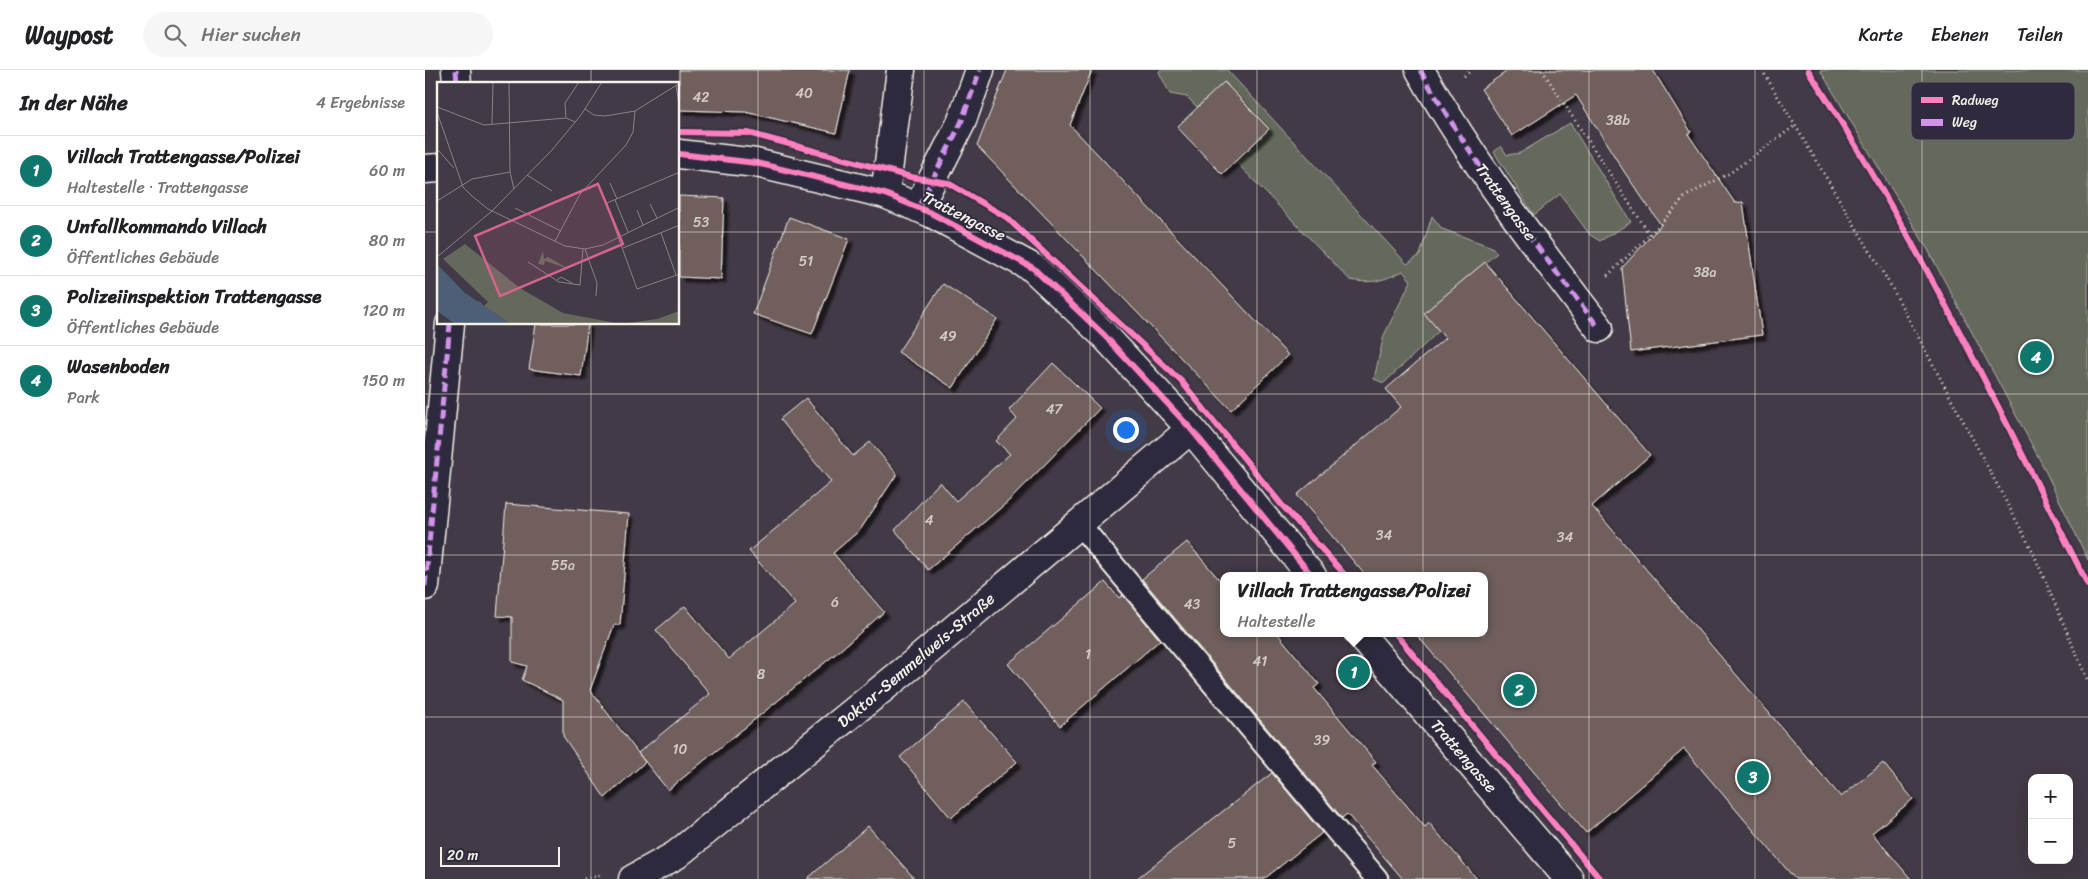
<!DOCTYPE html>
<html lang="de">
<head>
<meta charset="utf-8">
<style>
	:root { --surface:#fff; --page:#f6f6f6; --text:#202124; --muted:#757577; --line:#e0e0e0; --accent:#0f766e }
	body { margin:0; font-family:Sriracha,sans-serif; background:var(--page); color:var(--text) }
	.controls { position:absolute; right:15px; bottom:15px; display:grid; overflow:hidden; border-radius:10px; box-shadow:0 5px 20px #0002 }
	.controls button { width:45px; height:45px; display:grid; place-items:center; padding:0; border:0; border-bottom:1px solid var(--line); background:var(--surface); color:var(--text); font:25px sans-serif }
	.scale { position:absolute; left:15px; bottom:12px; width:120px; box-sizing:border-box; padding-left:5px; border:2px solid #f4f1e8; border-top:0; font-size:14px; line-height:18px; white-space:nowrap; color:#f4f1e8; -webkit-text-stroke:4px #2f2a3d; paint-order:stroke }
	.you { position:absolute; left:700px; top:359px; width:18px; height:18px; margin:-12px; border:4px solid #fff; border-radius:50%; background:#1a73e8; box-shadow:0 0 0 8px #1a73e833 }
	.badge { display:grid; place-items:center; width:32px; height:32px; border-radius:50%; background:var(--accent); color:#fff; font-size:16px; font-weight:700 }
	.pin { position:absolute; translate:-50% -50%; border:2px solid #fff; box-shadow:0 1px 5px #0006 }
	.popup { position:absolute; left:795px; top:502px; width:268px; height:65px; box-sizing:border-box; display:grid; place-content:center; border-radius:10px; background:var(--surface); filter:drop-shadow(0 1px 4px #0005); font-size:16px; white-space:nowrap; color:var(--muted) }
	.popup b { font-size:19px; color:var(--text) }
	.popup::after { content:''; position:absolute; left:50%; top:100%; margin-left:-10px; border:10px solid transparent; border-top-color:var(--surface) }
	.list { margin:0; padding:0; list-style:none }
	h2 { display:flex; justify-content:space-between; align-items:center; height:65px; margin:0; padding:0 20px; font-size:21px }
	h2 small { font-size:16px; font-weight:400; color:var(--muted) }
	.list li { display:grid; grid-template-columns:32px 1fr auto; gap:15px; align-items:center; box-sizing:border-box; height:70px; padding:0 20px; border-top:1px solid var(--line) }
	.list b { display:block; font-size:19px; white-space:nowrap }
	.list p { margin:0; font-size:16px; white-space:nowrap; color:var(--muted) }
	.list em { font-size:16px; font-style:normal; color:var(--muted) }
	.icon { flex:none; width:28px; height:28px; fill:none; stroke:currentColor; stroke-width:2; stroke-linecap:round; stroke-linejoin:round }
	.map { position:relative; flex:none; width:1663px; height:809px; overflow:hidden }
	header { display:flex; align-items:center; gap:30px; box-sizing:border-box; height:70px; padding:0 25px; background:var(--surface); border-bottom:1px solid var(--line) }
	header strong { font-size:24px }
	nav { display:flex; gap:28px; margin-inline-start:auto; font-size:18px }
	.search { width:350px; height:45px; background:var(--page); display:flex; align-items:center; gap:12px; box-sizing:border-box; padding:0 18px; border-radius:28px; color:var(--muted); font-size:19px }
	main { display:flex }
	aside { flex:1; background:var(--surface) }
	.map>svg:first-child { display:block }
</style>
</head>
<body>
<header>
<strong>Waypost</strong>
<div class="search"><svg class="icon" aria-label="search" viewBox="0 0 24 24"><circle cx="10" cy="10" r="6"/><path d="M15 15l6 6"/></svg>Hier suchen</div>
<nav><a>Karte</a><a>Ebenen</a><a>Teilen</a></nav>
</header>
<main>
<aside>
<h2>In der Nähe<small>4 Ergebnisse</small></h2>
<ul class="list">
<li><span class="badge">1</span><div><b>Villach Trattengasse/Polizei</b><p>Haltestelle · Trattengasse</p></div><em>60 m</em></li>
<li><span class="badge">2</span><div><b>Unfallkommando Villach</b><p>Öffentliches Gebäude</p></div><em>80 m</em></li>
<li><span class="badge">3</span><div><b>Polizeiinspektion Trattengasse</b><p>Öffentliches Gebäude</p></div><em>120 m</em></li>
<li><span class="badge">4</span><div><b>Wasenboden</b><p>Park</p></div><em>150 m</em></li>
</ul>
</aside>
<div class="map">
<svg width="1663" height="809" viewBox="0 0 1663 809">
	<defs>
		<filter id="shadow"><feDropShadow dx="4.5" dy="4.5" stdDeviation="1" flood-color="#0009"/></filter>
	</defs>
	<rect width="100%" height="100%" fill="#423a46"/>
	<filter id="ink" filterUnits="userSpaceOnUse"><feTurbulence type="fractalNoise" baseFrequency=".02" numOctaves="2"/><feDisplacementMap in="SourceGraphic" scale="10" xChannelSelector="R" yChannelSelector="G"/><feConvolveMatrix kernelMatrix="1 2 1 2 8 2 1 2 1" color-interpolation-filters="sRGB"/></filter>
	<g filter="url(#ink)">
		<path fill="#65695c" stroke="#acada2" d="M735,0H802L982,194L995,185L1007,146L1017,159L1067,177L1072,183L999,243L1014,261L959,313L949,309L959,265L986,211L978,201C958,211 946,214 925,210L810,91L844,59L800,12L772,37L762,27L745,24L734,2Z
			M1395,0H1663V490L1618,396L1502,178Z
			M1145,53L1206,152L1175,171L1165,165L1135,124L1109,145L1069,82L1076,76L1082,85L1095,83Z"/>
		<path fill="#6f5f5c" stroke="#f4f1e8" filter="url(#shadow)" d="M254,0H425L411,63L320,42L254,40Z
			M582,0H667L645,55L863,285L806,340L552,76Z
			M1084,0H1228L1266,62L1263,64L1310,133L1318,132L1337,265L1206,282L1197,198L1236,155L1200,103L1151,25L1087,66L1056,19Z
			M799,12L844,59L797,104L752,57Z
			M254,126L299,128L296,209L254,207Z
			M364,147L424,169L387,264L328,244Z
			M1060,192L1225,385L1167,436L1416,727L1458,693L1488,729L1447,763L1486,809H1370L1259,679L1161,763L990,563H1059V506H941L872,425L976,337L961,319L1020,268L999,243Z
			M518,214L572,249L528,318L473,282Z
			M111,254H163L156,306L104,299Z
			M628,293L675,338L586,429L503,500L470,460L515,412L531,431L585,384L571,371L592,349L584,340Z
			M381,328L428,386L445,372L472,404L435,460L408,483L459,542L414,581L243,720L213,683L285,624L231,560L260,536L304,589L370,534L324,481L406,412L355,349Z
			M81,434L204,444L195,555H189L165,620L220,692L180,728L138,666V630L97,610L102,596L87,592V547L72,546Z
			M762,472L799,515V563H852L894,614L889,618L951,692L947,695L1000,757L1004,753L1052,809H978L922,744L917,748L717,509Z
			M680,512L694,528L698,525L735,570L635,656L583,594Z
			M539,632L592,692L526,748L475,687Z
			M847,703L897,763L839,809H711Z
			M443,756L490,809H382Z"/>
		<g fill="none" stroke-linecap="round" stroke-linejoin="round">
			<defs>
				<path id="lane" d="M654,454L952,809"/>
				<path id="street" d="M31,0L32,14
					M995,0C1047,91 1110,175 1174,258
					M254,84L331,93L460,124L506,143L608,198L679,265L766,359L887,506
					M0,99L14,98
					M460,124L476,0
					M493,138L536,53L555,0
					M0,516L25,254
					M934,563L1144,809
					M208,809L251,785L489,593L766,359"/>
			</defs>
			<use href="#lane" stroke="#f4f1e8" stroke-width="25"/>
			<use href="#street" stroke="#f4f1e8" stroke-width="31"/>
			<path stroke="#f4f1e8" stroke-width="3" stroke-dasharray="1 4" stroke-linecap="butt" d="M1117,0L1225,165L1180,208
				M1337,0L1466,216L1607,480L1663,611
				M1039,6L1047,0
				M1225,165L1261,126L1305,103L1371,55
				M159,809L175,805"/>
			<use href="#lane" stroke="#2f2a3d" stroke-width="21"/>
			<use href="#street" stroke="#2f2a3d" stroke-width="28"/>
			<path stroke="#d193ec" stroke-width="5" stroke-dasharray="10 5" stroke-linecap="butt" d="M31,0L32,14
				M995,0C1047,91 1110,175 1174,258
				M493,138L536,53L555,0
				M0,516L25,254"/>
			<defs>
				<path id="cycleway" d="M1383,0C1490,163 1575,341 1663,515
					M254,62L323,63L486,107L523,113L581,147L757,312L856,434L921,506
					M254,84L331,93L460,124L506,143L608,198L679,265L766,359L887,506
					M970,563L1175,809"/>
			</defs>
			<use href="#cycleway" stroke="#2f2a3d" stroke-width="9"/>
			<use href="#cycleway" stroke="#ff80c0" stroke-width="6"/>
		</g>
	</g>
	<path fill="none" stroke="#f4f1e8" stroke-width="1" stroke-opacity="0.55" d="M166,0V14M333,0V809M499,0V809M665,0V809M832,0V809M998,0V809M1164,0V809M1330,0V809M1497,0V809M0,162H14M254,162H1663M166,254V809M0,324H1663M0,485H1663M0,647H1663"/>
	<g text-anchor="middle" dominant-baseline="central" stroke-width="4" stroke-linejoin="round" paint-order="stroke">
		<g font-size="14" fill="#d3ccc5">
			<text x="379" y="23">40</text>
			<text x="276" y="27">42</text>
			<text x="1193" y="50">38b</text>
			<text x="276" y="152">53</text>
			<text x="381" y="191">51</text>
			<text x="1280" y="202">38a</text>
			<text x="523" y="266">49</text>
			<text x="629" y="339">47</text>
			<text x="504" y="450">4</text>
			<text x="959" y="465">34</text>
			<text x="1140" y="467">34</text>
			<text x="138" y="495">55a</text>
			<text x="410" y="532">6</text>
			<text x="767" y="534">43</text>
			<text x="663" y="584">1</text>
			<text x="835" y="591">41</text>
			<text x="336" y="604">8</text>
			<text x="897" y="670">39</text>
			<text x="255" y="679">10</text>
			<text x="807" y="773">5</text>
		</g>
		<g font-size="16" fill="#f4f1e8" stroke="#2f2a3d">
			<text transform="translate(1081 132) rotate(54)">Trattengasse</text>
			<text transform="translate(539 146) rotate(27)">Trattengasse</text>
			<text transform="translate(491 590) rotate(-40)">Doktor-Semmelweis-Straße</text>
			<text transform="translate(1039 686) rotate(49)">Trattengasse</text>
		</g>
	</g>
	<g transform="translate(12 12)">
		<rect width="242" height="242" fill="#423a46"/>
		<path d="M28,162L83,206L126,231L184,242L220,237L242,229V242H73L47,224L51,220L6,177ZM106,169L107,177L111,175L132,187L108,179L107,183L101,182Z" fill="#65695c"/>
		<path d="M0,182L27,210L73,242H18L4,232L0,228Z" fill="#4c5f77"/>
		<path fill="none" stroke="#4c5f77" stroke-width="2.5" d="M0,193L23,217L43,221L57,242"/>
		<path fill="none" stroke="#898387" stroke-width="1" d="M72,0L73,90L77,107M239,3L243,29M0,25L47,43L129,36L138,40M148,27L157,33L168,34L198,29L243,1M0,30L26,105L35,114L51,127L128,164L148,167L166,163L243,125M129,36L128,21L142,0M55,42L56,0M0,67L17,86M243,90L170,121V124L200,207L243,192M90,93L115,109M173,101L180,117M178,118L191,150M0,119L35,97L73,90M213,122L220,136M78,126L124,149M200,128L206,143M224,151L239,193M118,159L143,112L189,63L196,50L198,29M186,166L243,143M148,167L160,201L159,214M0,175L55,129L115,68L144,33L165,0M91,180L122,200L143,203L146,167M120,198L124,195L135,201"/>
		<path fill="#d4648c" fill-opacity="0.15" stroke="#d4648c" stroke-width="2.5" d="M161,102L186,162L63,214L38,154Z"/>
		<rect width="242" height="242" fill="none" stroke="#f4f1e8" stroke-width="2.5"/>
	</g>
	<rect x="1486" y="12" width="164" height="58" rx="8" fill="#2f2a3d" stroke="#6a6670" stroke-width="1"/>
	<rect x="1496" y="27" width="22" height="6" fill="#ff80c0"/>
	<rect x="1496" y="49" width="22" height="7" fill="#d193ec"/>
	<g font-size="14" fill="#f4f1e8">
		<text x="1527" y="35">Radweg</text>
		<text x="1527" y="57">Weg</text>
	</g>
</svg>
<div class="controls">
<button>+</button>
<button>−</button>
</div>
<div class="scale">20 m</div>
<div class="you"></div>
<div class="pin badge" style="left:929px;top:602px">1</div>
<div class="popup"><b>Villach Trattengasse/Polizei</b>Haltestelle</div>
<div class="pin badge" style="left:1094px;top:620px">2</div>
<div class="pin badge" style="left:1328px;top:707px">3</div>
<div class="pin badge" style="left:1611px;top:287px">4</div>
</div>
</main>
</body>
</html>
